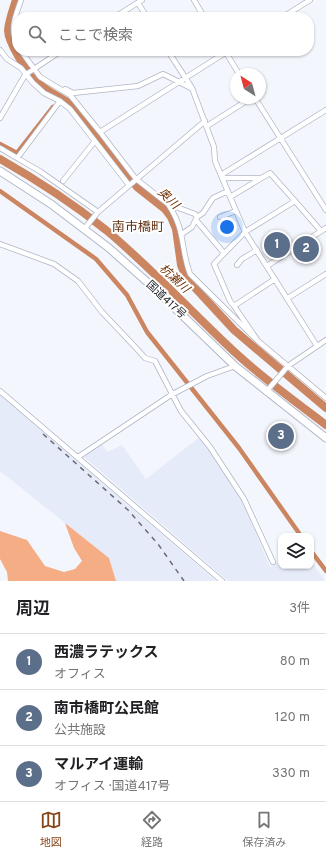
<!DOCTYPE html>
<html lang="ja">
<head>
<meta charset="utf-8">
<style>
	:root { --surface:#fff; --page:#f2f2f2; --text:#202124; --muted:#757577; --line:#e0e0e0; --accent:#884418 }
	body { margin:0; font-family:Overpass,"Noto Sans JP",sans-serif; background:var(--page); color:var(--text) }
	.controls { position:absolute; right:12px; bottom:12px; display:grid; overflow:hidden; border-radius:8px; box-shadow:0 1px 3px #0004 }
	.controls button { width:36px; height:36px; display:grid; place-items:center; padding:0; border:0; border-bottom:1px solid var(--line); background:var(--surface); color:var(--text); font:20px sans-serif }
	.compass { position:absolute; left:230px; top:68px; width:36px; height:36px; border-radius:50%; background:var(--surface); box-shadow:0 1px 3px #0004; rotate:324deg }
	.you { position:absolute; left:227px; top:227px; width:14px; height:14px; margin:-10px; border:3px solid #fff; border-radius:50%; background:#1a73e8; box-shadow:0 0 0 6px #1a73e833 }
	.badge { display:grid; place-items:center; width:26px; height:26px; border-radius:50%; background:var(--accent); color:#fff; font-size:13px; font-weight:700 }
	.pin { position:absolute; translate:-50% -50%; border:2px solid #fff; box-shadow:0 1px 4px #0006 }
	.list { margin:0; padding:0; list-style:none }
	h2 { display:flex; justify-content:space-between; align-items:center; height:52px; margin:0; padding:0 16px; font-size:17px }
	h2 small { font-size:13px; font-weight:400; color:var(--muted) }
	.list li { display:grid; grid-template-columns:26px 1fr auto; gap:12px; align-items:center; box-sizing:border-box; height:56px; padding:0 16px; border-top:1px solid var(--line) }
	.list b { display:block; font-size:15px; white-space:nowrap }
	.list p { margin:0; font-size:13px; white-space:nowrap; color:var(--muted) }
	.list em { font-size:13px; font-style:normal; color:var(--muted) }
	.icon { flex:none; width:22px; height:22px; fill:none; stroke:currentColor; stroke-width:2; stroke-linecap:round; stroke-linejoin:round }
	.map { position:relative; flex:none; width:326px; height:581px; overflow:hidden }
	.search { position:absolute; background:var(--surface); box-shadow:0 1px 3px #0004; left:12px; right:12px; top:12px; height:44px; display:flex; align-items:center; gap:10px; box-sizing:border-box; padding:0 14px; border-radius:16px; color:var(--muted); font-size:15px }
	.sheet { height:220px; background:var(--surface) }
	nav { display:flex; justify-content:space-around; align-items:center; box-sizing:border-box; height:56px; border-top:1px solid var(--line); background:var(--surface); font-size:11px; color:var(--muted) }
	nav a { display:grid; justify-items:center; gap:2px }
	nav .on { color:var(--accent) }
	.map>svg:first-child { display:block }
</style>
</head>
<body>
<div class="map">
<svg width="326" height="581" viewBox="0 0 326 581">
	<rect width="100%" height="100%" fill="#f4f6fd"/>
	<path fill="#e6ebf9" d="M0,395L158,531L216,581H116L109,558L0,471Z
		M201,436L242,500L270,567L281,561V566H311V561L325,581H228L83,456L102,444L107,452L122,445L146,479Z"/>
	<path fill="#f5ad86" d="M65,523L109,558L116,581H8L7,572L0,559V531L27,540L45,566L64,572L75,569L82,561L74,548Z"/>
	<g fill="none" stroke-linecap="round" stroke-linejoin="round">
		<path stroke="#cb8661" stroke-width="4.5" d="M0,144L17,153L53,107
			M0,191L96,259L127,295L147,332L239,448L301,536
			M311,551L326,571"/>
		<path stroke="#cb8661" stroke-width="8" d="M16,0C13,9 9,20 8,30C8,43 27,72 36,81C48,93 64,98 77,109L137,187L165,209L171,217L176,229L181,265L186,278L234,330L326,408
			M0,159C37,180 72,203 106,230C148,265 185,305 225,343C256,373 292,399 326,425"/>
		<defs>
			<path id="minor" d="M194,0L204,17
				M138,3L147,17
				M115,17L142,0
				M283,17L310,0
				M17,44C9,29 16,15 21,0
				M0,50L7,59L21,68L33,83L44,93L60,101L70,109L129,185
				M21,51L40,77L70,95L100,132L228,51
				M168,51L192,88L214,147L215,161L245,232L317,346
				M225,51L239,74
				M63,91L65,89L73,93L138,86L163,74L191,88
				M255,98L326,210
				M0,118L25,75L61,51
				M207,126L251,98
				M100,132L136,179L168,204
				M0,148L41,172L98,212
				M18,157L60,101
				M221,175L326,110
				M222,178H261
				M63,181L95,141
				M230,197L270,173L295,201
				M197,217L203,213L213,198L228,191
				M220,217L236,211
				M196,220L224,253
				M85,228L98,212L205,121
				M182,234L192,227L197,217L195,214L168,204C186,231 180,247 190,274L258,341
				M0,244L54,264L78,281L102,312L137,349L145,358L155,361L181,411L210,447L244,499L273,562
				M237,265L242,259L257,250
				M267,266L326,228
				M275,279L234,306L258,341L326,398
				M288,298L326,274
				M234,306L230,301L214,264L245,232L295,201L321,231
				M0,391L222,581
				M266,392L288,366L326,340
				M78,457L171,395L207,376L235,366"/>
			<path id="highway" d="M0,171L51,204L109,248L155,289L235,366L326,438"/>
		</defs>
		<use href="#minor" stroke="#b0b6c6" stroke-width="6"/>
		<use href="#highway" stroke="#b0b6c6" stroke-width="9"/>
		<use href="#minor" stroke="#fff" stroke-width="4.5"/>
		<use href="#highway" stroke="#fff" stroke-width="7"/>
		<path stroke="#6b6d73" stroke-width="1.5" stroke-dasharray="5 5" stroke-linecap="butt" d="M43,434L128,510L158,544L184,581"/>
	</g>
	<g text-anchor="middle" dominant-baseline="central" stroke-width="4" stroke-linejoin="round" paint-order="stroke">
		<g font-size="11" fill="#23252b" stroke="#fff">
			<text transform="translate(166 300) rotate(43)">国道417号</text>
		</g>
		<g font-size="12" font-style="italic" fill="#6e2f00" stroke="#fff">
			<text transform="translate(168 199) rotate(44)">奥川</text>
			<text transform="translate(174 279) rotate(43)">杭瀬川</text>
		</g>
		<g font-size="13" fill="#5e2f11" stroke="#fff">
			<text x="138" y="228">南市橋町</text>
		</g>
	</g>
</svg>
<div class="controls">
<button><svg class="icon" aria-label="layers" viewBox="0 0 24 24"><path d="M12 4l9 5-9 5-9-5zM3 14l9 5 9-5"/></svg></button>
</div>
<svg class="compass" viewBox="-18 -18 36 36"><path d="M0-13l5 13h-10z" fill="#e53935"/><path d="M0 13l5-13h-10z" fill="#757577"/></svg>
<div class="you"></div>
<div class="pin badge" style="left:277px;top:245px;background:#5c6f8a">1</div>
<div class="pin badge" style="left:306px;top:249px;background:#5c6f8a">2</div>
<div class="pin badge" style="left:281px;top:436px;background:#5c6f8a">3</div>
<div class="search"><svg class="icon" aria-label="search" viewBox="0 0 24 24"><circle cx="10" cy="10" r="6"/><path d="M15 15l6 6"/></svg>ここで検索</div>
</div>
<section class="sheet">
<h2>周辺<small>3件</small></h2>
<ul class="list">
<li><span class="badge" style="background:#5c6f8a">1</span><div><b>西濃ラテックス</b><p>オフィス</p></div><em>80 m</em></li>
<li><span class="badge" style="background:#5c6f8a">2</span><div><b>南市橋町公民館</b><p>公共施設</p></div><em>120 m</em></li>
<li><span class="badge" style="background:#5c6f8a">3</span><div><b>マルアイ運輸</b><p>オフィス · 国道417号</p></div><em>330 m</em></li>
</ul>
</section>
<nav>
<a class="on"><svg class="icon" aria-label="map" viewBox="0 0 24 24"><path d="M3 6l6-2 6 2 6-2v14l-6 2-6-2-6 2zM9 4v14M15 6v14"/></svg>地図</a>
<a><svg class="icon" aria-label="directions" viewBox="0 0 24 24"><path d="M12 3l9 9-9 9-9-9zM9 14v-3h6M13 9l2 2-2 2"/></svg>経路</a>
<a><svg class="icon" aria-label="saved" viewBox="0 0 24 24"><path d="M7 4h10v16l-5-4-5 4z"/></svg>保存済み</a>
</nav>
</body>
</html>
